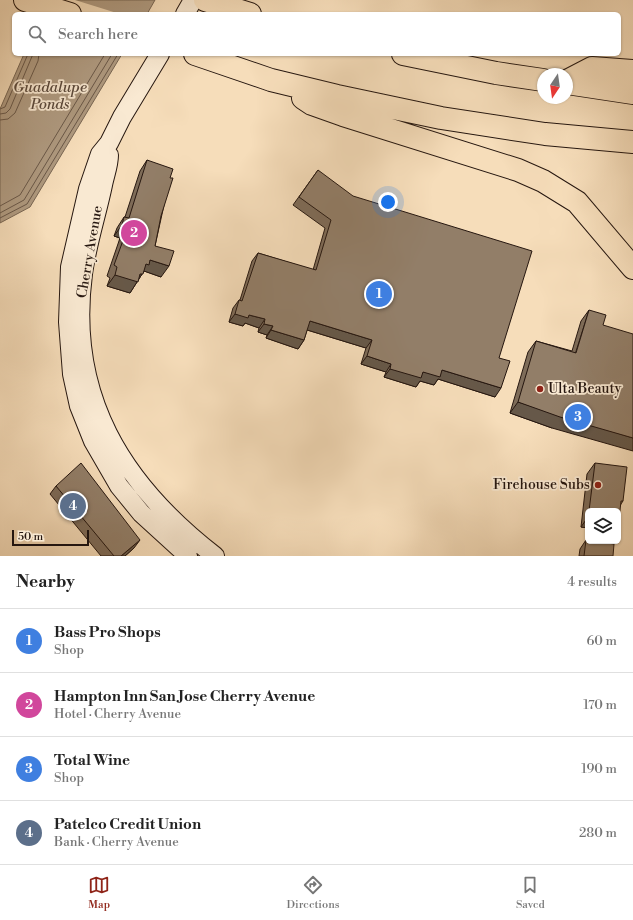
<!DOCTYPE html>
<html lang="en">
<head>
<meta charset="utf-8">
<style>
	:root { --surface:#fff; --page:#f6f6f6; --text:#222; --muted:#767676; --line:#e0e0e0; --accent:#8f2418 }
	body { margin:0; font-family:"Libre Bodoni",serif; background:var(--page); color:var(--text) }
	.controls { position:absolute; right:12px; bottom:12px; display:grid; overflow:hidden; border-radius:6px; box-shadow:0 1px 3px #0004 }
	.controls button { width:36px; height:36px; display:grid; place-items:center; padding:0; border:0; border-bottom:1px solid var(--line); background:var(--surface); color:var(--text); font:20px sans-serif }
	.compass { position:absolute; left:537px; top:68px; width:36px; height:36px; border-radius:50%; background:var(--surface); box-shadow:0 1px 3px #0004; rotate:193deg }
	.scale { position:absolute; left:12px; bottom:10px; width:77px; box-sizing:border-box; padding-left:4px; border:2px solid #261710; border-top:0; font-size:11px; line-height:14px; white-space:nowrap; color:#261710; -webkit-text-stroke:3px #f9e9d2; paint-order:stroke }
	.you { position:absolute; left:388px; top:202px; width:14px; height:14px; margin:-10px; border:3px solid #fff; border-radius:50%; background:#1a73e8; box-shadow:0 0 0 6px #1a73e833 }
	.badge { display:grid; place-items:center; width:26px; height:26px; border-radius:50%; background:var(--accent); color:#fff; font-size:13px; font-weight:700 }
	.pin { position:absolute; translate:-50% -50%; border:2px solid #fff; box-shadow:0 1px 4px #0006 }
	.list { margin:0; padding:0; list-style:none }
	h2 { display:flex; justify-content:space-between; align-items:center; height:52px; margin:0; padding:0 16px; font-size:17px }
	h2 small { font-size:13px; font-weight:400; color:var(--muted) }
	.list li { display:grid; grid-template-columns:26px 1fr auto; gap:12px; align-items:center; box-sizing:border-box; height:64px; padding:0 16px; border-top:1px solid var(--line) }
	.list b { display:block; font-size:15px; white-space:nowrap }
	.list p { margin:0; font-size:13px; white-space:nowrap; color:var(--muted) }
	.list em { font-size:13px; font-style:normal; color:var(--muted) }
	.icon { flex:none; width:22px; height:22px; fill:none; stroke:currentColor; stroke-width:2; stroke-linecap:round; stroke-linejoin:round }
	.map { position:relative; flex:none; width:633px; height:556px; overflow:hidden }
	.search { position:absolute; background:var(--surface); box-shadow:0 1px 3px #0004; left:12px; right:12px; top:12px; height:44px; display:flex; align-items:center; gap:10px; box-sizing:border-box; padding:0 14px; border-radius:6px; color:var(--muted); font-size:15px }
	.sheet { height:308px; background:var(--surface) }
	nav { display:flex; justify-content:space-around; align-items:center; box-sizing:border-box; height:56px; border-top:1px solid var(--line); background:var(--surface); font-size:11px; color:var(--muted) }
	nav a { display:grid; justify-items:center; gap:2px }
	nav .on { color:var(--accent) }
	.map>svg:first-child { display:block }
</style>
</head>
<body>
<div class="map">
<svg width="633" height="556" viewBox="0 0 633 556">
	<rect width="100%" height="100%" fill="#f6ddba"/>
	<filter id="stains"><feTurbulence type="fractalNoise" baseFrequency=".005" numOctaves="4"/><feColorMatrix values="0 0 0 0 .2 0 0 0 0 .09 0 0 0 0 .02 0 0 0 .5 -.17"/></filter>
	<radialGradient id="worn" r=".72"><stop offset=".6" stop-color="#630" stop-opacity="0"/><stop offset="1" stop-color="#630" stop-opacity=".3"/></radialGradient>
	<path fill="#af9a80" stroke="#786653" d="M47,0H155L147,14H42Z
		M24,54H122L30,207L0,223V109Z"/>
	<path fill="#f6ddba" d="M45,0H75L120,14H40Z"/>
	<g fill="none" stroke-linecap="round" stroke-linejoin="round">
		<path stroke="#6a5848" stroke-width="1" d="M0,109L5,107L28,54
			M0,114L6,113L10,109L33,54
			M0,120L8,119L15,113L38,61L39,54
			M0,206L20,195L105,54
			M0,213L24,200L112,54
			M0,218L27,204L118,54"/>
		<defs>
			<path id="secondary" d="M185,14L193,0
				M160,54L122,117L109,143L100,154L88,189L70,267L68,322L72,374L79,406L93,441L119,486L141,513L188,556
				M109,155C109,165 105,175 103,185C97,214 87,244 83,274C67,396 122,484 215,556"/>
			<path id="highway" d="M25,0L70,14
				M205,0L250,14
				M195,54L271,80L337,96L441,118L545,134L633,142
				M403,54L496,73L543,80
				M567,81L592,68L633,71
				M567,83L633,93
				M303,98L312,104L343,115L518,170L543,181L577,202L633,268"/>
		</defs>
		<use href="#secondary" stroke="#261710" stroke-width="20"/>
		<use href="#highway" stroke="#261710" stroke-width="24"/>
		<use href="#secondary" stroke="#f9e9d2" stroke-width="18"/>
		<use href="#highway" stroke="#f6ddba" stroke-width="22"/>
	</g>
	<path fill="#7e6c59" stroke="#261710" d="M147,160L170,178L155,246L161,277L144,271L130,293L107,286L110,278L107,276L120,238L114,236L117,228L124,217H125L140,171Z
		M318,170L499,358L495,397L438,379L434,385L420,381L416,387L384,377L386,372L361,364L366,348L307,330L304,340L298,349L266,338L267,335L258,332L259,328L245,323L243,326L229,322L233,308L239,300H240L252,261L258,253L313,270L325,228L293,205Z
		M589,310L552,428L510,413L528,352L536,341L572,351L581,321Z
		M595,463L623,501L621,504L618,511H588V528L581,527L587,474Z
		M56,486L134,548L125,556H101L50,494Z
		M586,540L613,556H579L580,549Z"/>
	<path fill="#665849" stroke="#261710" d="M122,225L128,227L120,238L114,236Z
		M150,260L169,266L161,277L144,271L130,293L107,286L115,275L146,264Z
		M235,314L249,315L265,319L259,328L245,323L243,326L229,322Z
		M310,321L372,340L366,348L304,329Z
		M264,324L273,326L267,335L258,332Z
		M271,330L304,340L298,349L266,338Z
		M367,356L391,364L386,372L361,364Z
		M390,369L423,372L442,370L501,388L495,397L438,379L434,385L420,381L416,387L384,377Z
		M518,402L633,438V451L552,428L510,413Z
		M588,517V528L581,527Z
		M140,540L134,548L125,556H121Z"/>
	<path fill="#927e68" stroke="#261710" d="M147,160L173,169L170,178H173L161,216L155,246L174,251L169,266L150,260L149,265L146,264L143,274H140L138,282L115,275L117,267L114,265L128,227L122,225L124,217L129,218Z
		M318,170L353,196L532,251L499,358L510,361L501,388L442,370L440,377L423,372L421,378L390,369L391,364L367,356L372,340L310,321L304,340L271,330L273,326L264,324L265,319L249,315L248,318L235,314L239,300L242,301L258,253L316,270L331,220L299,197Z
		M589,310L606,315L603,325L633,334V438L560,417L518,402L536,341L576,353Z
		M81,463L140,540L121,556H114L56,486Z
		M595,463L627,467L623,501H621L619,520H618V511H589Z
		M586,540L614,544L613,556H584Z"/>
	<g fill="#8f2418" stroke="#f9e9d2" stroke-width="1.5">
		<circle cx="540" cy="389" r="4"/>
		<circle cx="598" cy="485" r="4"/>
	</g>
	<g text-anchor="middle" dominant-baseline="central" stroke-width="3.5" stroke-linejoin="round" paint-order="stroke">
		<g font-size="14" fill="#261710" stroke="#f9e9d2">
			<text transform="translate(90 252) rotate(-80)">Cherry Avenue</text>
		</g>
		<g font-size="14" fill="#261710" stroke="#f9e9d2" text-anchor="start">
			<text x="548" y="389">Ulta Beauty</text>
			<text x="590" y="485" text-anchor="end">Firehouse Subs</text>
		</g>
		<g font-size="15" font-style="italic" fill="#5d4b3d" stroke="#f9e9d2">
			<text x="50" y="87">Guadalupe<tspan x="50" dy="17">Ponds</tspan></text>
		</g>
	</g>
	<rect width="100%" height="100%" filter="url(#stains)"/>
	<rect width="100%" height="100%" fill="url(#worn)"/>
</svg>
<div class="controls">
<button><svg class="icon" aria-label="layers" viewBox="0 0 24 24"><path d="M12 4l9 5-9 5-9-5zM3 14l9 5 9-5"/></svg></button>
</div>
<svg class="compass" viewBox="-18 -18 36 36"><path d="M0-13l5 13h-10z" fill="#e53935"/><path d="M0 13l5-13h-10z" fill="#767676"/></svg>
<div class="scale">50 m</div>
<div class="you"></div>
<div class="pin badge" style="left:379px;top:294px;background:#3f7fe0">1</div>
<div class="pin badge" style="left:134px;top:233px;background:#d1479c">2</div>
<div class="pin badge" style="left:578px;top:417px;background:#3f7fe0">3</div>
<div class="pin badge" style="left:73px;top:506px;background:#5c6f8a">4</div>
<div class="search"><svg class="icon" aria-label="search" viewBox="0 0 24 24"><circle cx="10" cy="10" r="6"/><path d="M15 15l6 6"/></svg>Search here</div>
</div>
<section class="sheet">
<h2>Nearby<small>4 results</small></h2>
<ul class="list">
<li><span class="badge" style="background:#3f7fe0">1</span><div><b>Bass Pro Shops</b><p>Shop</p></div><em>60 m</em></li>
<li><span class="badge" style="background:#d1479c">2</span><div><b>Hampton Inn San Jose Cherry Avenue</b><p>Hotel · Cherry Avenue</p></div><em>170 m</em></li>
<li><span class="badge" style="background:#3f7fe0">3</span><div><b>Total Wine</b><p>Shop</p></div><em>190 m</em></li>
<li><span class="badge" style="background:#5c6f8a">4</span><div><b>Patelco Credit Union</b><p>Bank · Cherry Avenue</p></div><em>280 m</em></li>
</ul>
</section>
<nav>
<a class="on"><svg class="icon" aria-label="map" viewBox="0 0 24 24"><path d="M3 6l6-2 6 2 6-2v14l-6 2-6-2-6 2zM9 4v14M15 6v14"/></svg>Map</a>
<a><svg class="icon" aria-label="directions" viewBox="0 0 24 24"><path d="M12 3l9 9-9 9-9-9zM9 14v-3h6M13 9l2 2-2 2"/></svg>Directions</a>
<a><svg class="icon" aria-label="saved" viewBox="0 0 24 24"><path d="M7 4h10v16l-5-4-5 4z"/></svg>Saved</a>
</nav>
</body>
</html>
